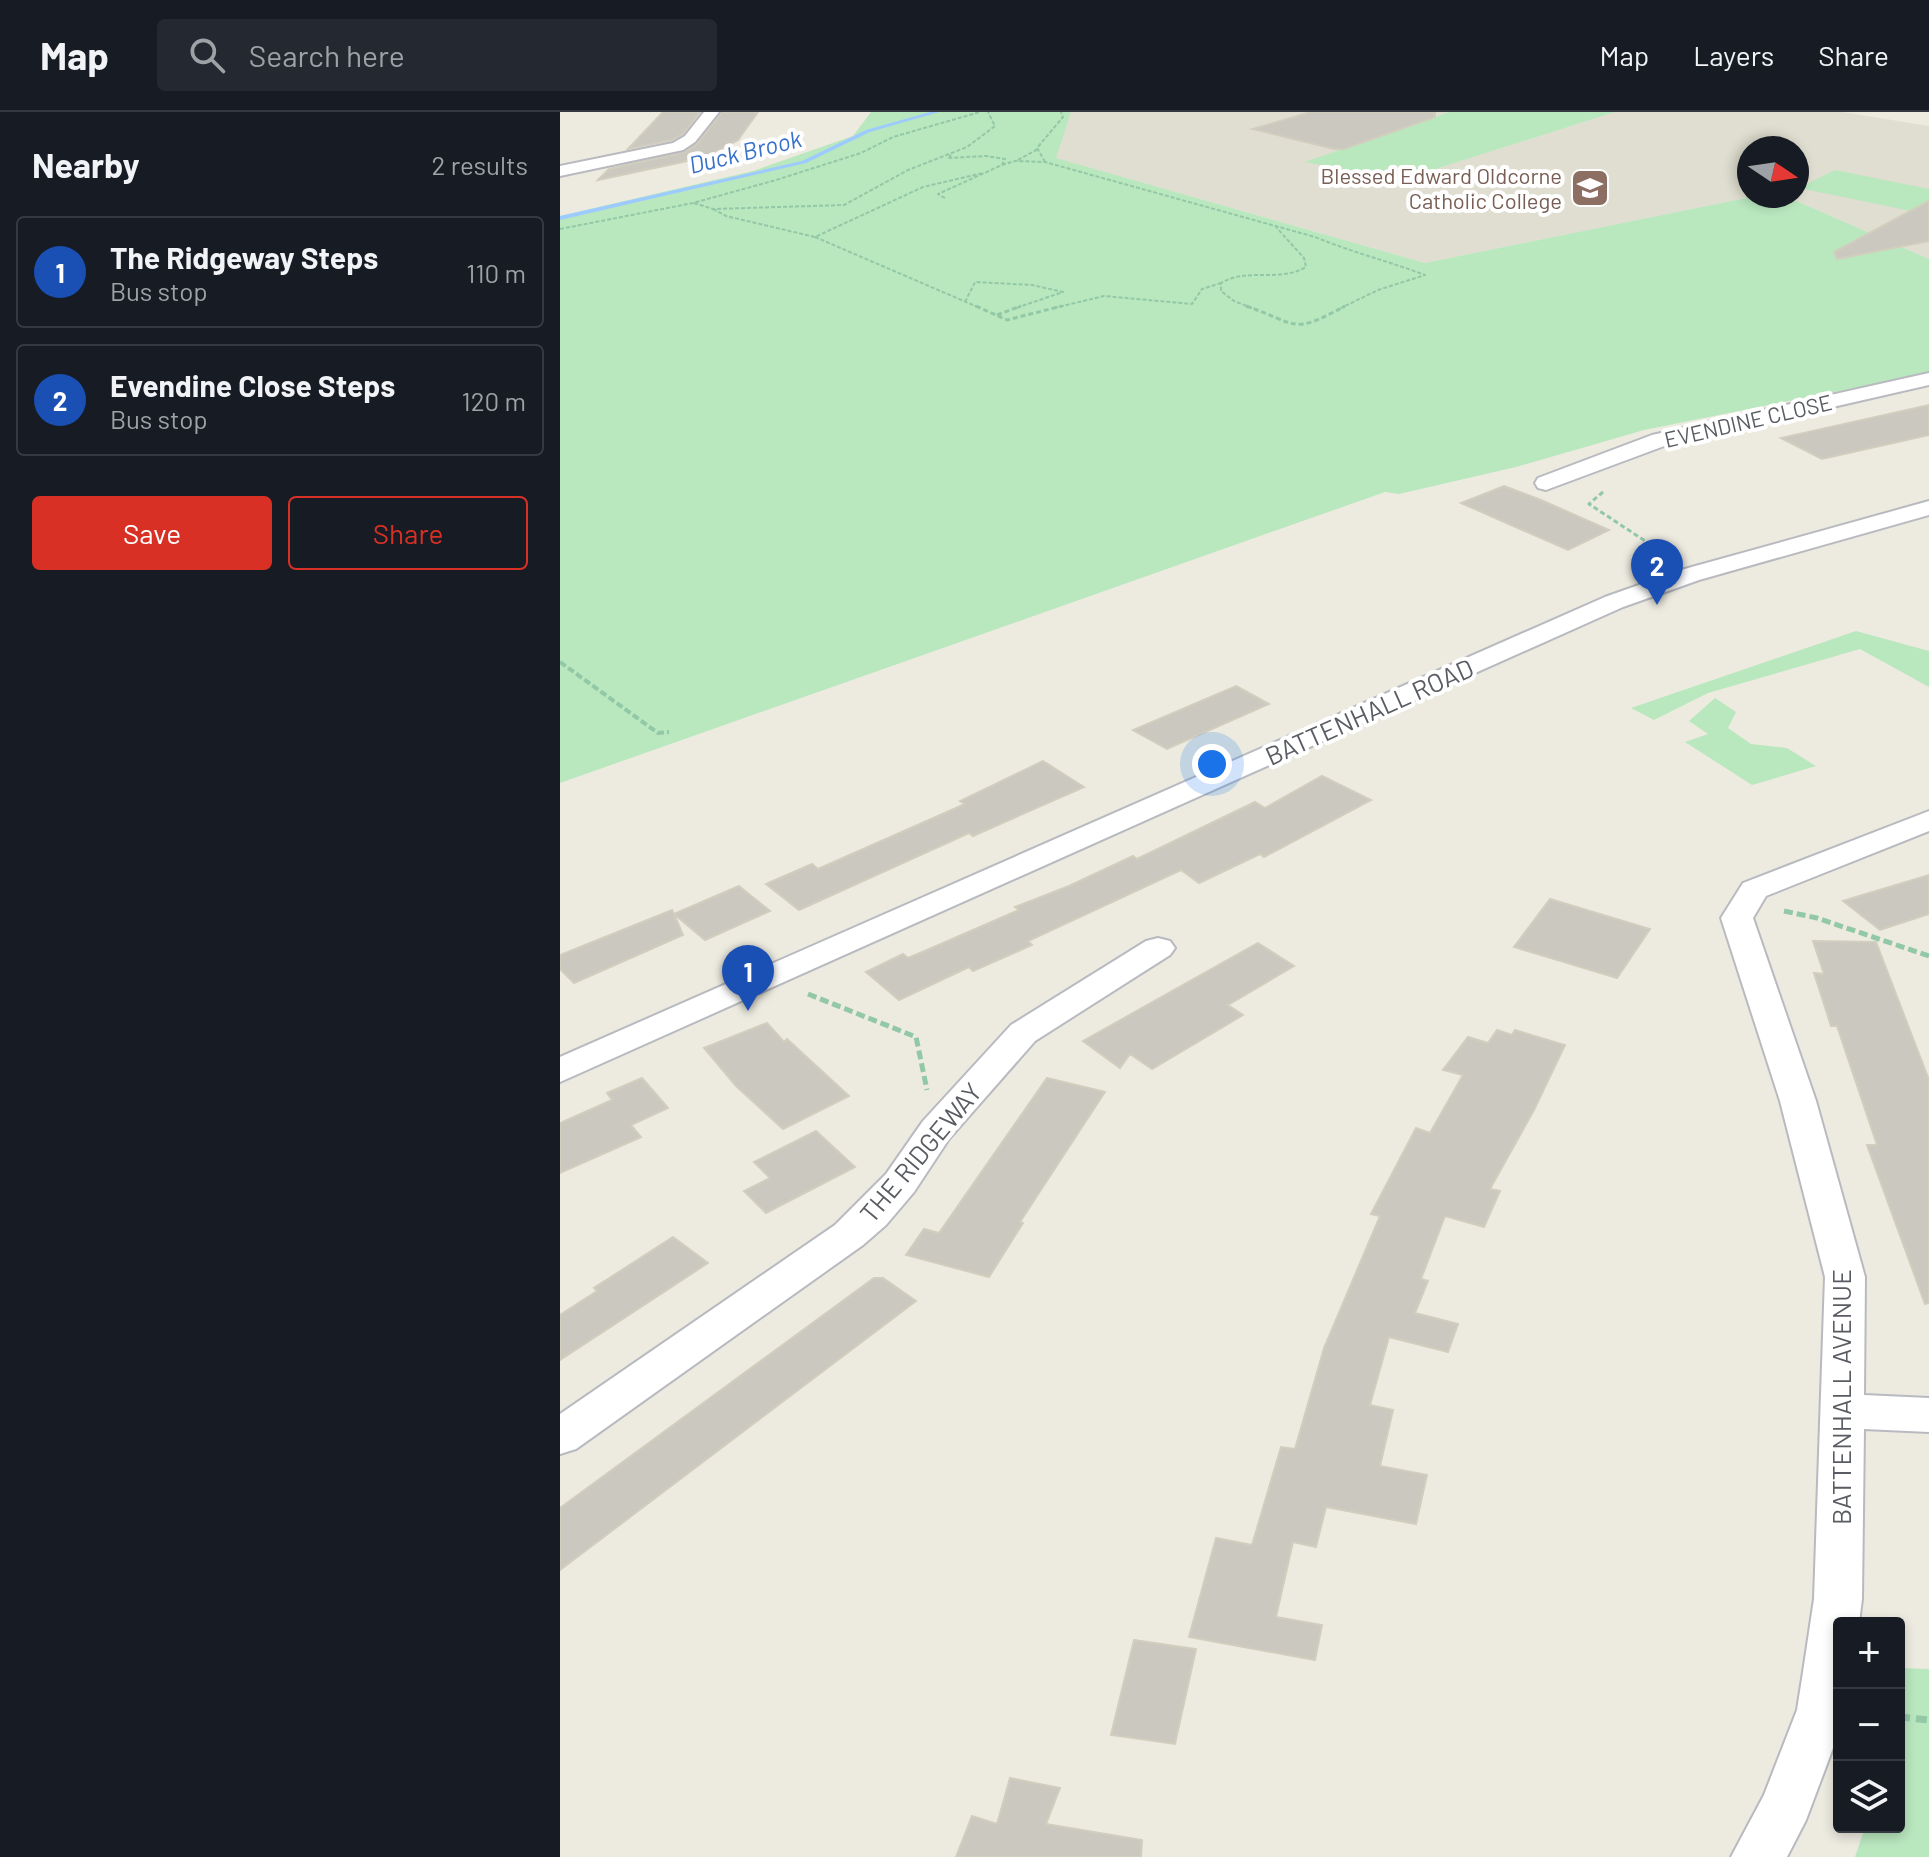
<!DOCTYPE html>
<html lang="en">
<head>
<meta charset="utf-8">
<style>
	:root { --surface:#171b24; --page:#242831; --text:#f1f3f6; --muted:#9ea1a6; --line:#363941; --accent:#d93025 }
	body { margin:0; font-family:Barlow,sans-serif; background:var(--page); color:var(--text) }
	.controls { position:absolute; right:24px; bottom:24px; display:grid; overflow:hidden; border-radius:8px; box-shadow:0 4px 12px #0003 }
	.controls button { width:72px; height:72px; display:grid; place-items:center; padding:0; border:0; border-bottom:2px solid var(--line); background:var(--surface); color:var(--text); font:40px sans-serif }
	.compass { position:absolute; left:1177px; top:24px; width:72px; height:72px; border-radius:50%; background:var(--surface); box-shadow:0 4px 12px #0003; rotate:103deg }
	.you { position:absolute; left:652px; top:652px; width:28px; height:28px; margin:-20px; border:6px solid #fff; border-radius:50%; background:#1a73e8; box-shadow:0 0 0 12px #1a73e833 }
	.badge { display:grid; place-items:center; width:52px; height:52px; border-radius:50%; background:var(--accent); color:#fff; font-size:26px; font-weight:700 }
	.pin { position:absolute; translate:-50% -66px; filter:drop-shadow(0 2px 4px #0008) }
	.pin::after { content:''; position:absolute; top:42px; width:28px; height:24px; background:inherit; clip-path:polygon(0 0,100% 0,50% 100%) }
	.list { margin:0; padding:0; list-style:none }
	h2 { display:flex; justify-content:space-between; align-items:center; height:104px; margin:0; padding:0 32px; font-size:34px }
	h2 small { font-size:26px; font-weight:400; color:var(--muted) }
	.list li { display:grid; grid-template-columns:52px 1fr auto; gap:24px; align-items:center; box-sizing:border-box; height:112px; margin:0 16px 16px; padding:0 16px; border:2px solid var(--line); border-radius:8px }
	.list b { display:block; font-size:30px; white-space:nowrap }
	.list p { margin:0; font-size:26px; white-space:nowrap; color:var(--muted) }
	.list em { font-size:26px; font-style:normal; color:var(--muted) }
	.actions { display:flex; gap:16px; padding:24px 32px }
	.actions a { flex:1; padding:18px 0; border:2px solid var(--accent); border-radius:8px; text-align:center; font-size:28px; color:var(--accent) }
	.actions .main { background:var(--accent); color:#fff }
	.icon { flex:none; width:44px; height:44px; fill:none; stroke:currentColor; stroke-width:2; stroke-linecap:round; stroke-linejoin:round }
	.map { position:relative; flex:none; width:1369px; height:1745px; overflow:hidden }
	header { display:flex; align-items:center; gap:48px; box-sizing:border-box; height:112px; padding:0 40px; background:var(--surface); border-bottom:2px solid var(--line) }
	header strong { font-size:38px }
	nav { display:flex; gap:44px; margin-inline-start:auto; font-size:28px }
	.search { width:560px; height:72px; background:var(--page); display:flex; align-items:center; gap:20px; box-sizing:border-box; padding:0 28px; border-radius:8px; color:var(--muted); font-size:30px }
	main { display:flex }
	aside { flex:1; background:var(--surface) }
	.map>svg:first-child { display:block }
</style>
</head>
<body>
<header>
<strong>Map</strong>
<div class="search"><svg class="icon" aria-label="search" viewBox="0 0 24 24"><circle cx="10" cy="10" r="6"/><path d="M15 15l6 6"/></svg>Search here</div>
<nav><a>Map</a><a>Layers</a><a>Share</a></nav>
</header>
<main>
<aside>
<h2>Nearby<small>2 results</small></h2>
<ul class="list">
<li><span class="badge" style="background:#1a4fb4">1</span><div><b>The Ridgeway Steps</b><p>Bus stop</p></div><em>110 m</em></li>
<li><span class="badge" style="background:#1a4fb4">2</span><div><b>Evendine Close Steps</b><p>Bus stop</p></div><em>120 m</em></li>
</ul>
<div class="actions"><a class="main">Save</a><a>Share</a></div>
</aside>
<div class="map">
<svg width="1369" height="1745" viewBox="0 0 1369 1745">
	<rect width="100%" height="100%" fill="#edebe0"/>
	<path fill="#dfded0" d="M511,0H889L747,50L841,68L1055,0H1282L1369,14V147L1225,84H1237V36H1189V84H1196L865,151L495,46Z"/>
	<path fill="#b9e7be" d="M311,0H511L496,46L865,151L1196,84H1225L1369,147V261L1084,318L956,355L839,382L825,380L0,671V104L193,59L293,24Z
		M889,0H1055L841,68L745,50Z
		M1275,58L1369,77V90L1351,99L1239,76Z
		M1296,519L1369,539V575L1300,537L1148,581L1094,608L1071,596Z
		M1155,586L1176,600L1168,616L1191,632L1227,636L1256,654L1192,673L1125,630L1148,622L1129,609Z
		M1341,1556L1369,1557V1745H1295L1305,1715H1339Z"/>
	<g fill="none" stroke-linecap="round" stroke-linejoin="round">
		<path fill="#9ecbff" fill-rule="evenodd" d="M370,0H379L310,20L246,51L0,108V104L242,49L306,18Z"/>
	</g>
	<path fill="#cac8bf" stroke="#d2cebe" stroke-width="2" d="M103,0H140L123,22L112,28L68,37Z
		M162,0H198L178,28L146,45L38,68L49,57L125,40L137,32Z
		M751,0H875V5L784,37H774L693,17Z
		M1369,89V129L1277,147L1274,140Z
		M1369,293V323L1262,347L1221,326Z
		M944,374L981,388L1049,418L1008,438L901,391Z
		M676,574L709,592L607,637L573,618Z
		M483,649L524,675L413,724L409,721L239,798L206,772L252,752L258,757L405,692L400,689Z
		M762,664L811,688L704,745L700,742L639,771L621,758L468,829L472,833L413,859L409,855L339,888L306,860L343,842L348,846L367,838L459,798L455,795L509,774L573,744L577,747L695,690L705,696Z
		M1369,763V802L1320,818L1283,789Z
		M179,774L210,799L145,828L114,802L123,823L14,871L0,857V843L112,798L114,802Z
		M990,787L1090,817L1057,866L954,835Z
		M1253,829L1316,830L1369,968V1191L1365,1192L1307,1033H1317L1277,914H1271L1254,861L1264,862Z
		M698,831L734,854L668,893L683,903L592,957L570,942L560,956L523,929Z
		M207,911L224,930L227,927L289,984L223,1017L176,974L144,936Z
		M937,918L952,923L955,918L1005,933L974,998L930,1077L940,1079L924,1115L885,1104L861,1167L868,1169L855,1201L898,1212L888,1240L829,1225L810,1293L833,1298L820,1354L867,1363L856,1412L766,1395L756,1435L733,1430L716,1505L762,1513L755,1548L629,1525L656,1426L692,1433L721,1335L735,1337L764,1236L820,1104L811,1102L856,1016L870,1021L903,963L883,958L908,925L928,931Z
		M82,966L108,996L71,1013L81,1025L0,1061V1011L52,988L47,981Z
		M487,966L545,980L460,1110L463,1111L429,1165L346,1143L364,1117L379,1121Z
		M256,1019L295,1055L206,1101L184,1079L210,1066L194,1050Z
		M113,1125L148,1151L0,1248V1203L37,1179L34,1176Z
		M314,1166H323L356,1189L0,1458V1396Z
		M574,1528L636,1537L615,1632L551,1623Z
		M450,1666L500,1676L486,1712L582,1728L581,1745H396L412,1704L437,1712Z"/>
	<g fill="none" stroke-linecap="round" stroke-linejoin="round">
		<defs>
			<path id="street" d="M144,0H159L135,30L123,38L0,64V54L113,31L125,24Z
				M1369,261V273L1107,333L986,378L978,376L975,371L978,366L1092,323Z
				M1369,389V403L1139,468L1063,495L0,970V945L1045,485L1121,458Z
				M1369,699V719L1206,784L1193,806L1256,989L1305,1165L1304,1283L1369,1286V1320L1304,1317L1302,1487L1299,1511H1279V1620L1246,1708L1227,1745H1171L1204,1683L1237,1598L1243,1560L1254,1487L1265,1165L1220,989L1161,806L1183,771Z
				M598,826L610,829L615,836L610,843L475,929L389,1027L354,1080L326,1113L303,1133L16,1337L0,1342V1302L275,1113L326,1062L363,1009L451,913L586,829Z"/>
		</defs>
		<use href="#street" stroke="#b8bac0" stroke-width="4"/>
		<path stroke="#93c8a7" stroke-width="2" stroke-dasharray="4 2" stroke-linecap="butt" d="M458,48L478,37
			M485,50L477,36L503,5L501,0
			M442,53L455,49L485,50L755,125C791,140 828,149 865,163L818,178L781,196
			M385,86L378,82L442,53L445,47L426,44L388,46L391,43
			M134,91L153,97L284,93L348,58L407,35L435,14L428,0
			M153,97L166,104L255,125L363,75L423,61
			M0,117L133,91L216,68L301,41L333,25L420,0
			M255,125L420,196
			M405,190L415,170L472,173L503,180L456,196
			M494,196L544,184L632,192L642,177L661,171
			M692,196L674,189L661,179V171C689,155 718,171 746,155L744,146L716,115"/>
		<path stroke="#93c8a7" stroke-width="3" stroke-dasharray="5 3" stroke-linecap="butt" d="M416,194L447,208L502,194
			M686,194C739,212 730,224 785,194
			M437,203L461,194
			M1043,380L1029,392L1108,444"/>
		<path stroke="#93c8a7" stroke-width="4" stroke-dasharray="7 3" stroke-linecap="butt" d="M0,550L98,621L109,620"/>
		<path stroke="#93c8a7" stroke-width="5" stroke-dasharray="9 4" stroke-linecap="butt" d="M1224,799L1257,806L1369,844
			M248,882L356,925L367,978"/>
		<path stroke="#93c8a7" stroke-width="7" stroke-dasharray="11 6" stroke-linecap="butt" d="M1339,1605L1369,1608"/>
		<use href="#street" fill="#fff" fill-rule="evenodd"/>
	</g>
	<defs>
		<symbol id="school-square" viewBox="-11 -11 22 22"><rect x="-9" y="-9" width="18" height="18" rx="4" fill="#8d6e63" stroke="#fff"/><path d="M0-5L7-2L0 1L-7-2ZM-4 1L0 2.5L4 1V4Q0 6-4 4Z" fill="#fff"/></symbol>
	</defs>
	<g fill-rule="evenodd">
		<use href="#school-square" x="1008" y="54" width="44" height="44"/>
	</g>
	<g text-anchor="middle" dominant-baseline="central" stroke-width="8" stroke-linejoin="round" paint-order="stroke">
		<g font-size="22" fill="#785e54" stroke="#fff" text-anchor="end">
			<text x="1002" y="63">Blessed Edward Oldcorne<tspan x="1002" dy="25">Catholic College</tspan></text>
		</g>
		<g font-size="22" fill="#595c62" stroke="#fff">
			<text transform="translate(1188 308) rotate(-13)">EVENDINE CLOSE</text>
		</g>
		<g font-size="24" font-style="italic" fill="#3871ca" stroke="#fff">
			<text transform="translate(185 39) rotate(-14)">Duck Brook</text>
		</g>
		<g font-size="26" fill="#595c62" stroke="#fff">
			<text transform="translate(809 599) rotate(-24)">BATTENHALL ROAD</text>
			<text transform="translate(360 1040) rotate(-50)">THE RIDGEWAY</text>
			<text transform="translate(1280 1285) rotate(-90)">BATTENHALL AVENUE</text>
		</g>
	</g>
</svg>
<div class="controls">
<button>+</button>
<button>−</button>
<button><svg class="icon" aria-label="layers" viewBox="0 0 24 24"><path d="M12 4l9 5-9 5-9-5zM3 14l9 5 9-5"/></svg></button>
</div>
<svg class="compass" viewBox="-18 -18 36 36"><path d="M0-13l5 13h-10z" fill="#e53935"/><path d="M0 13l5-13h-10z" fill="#9ea1a6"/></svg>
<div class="you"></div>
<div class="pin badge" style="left:188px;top:899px;background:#1a4fb4">1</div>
<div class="pin badge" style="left:1097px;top:493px;background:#1a4fb4">2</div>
</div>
</main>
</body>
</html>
